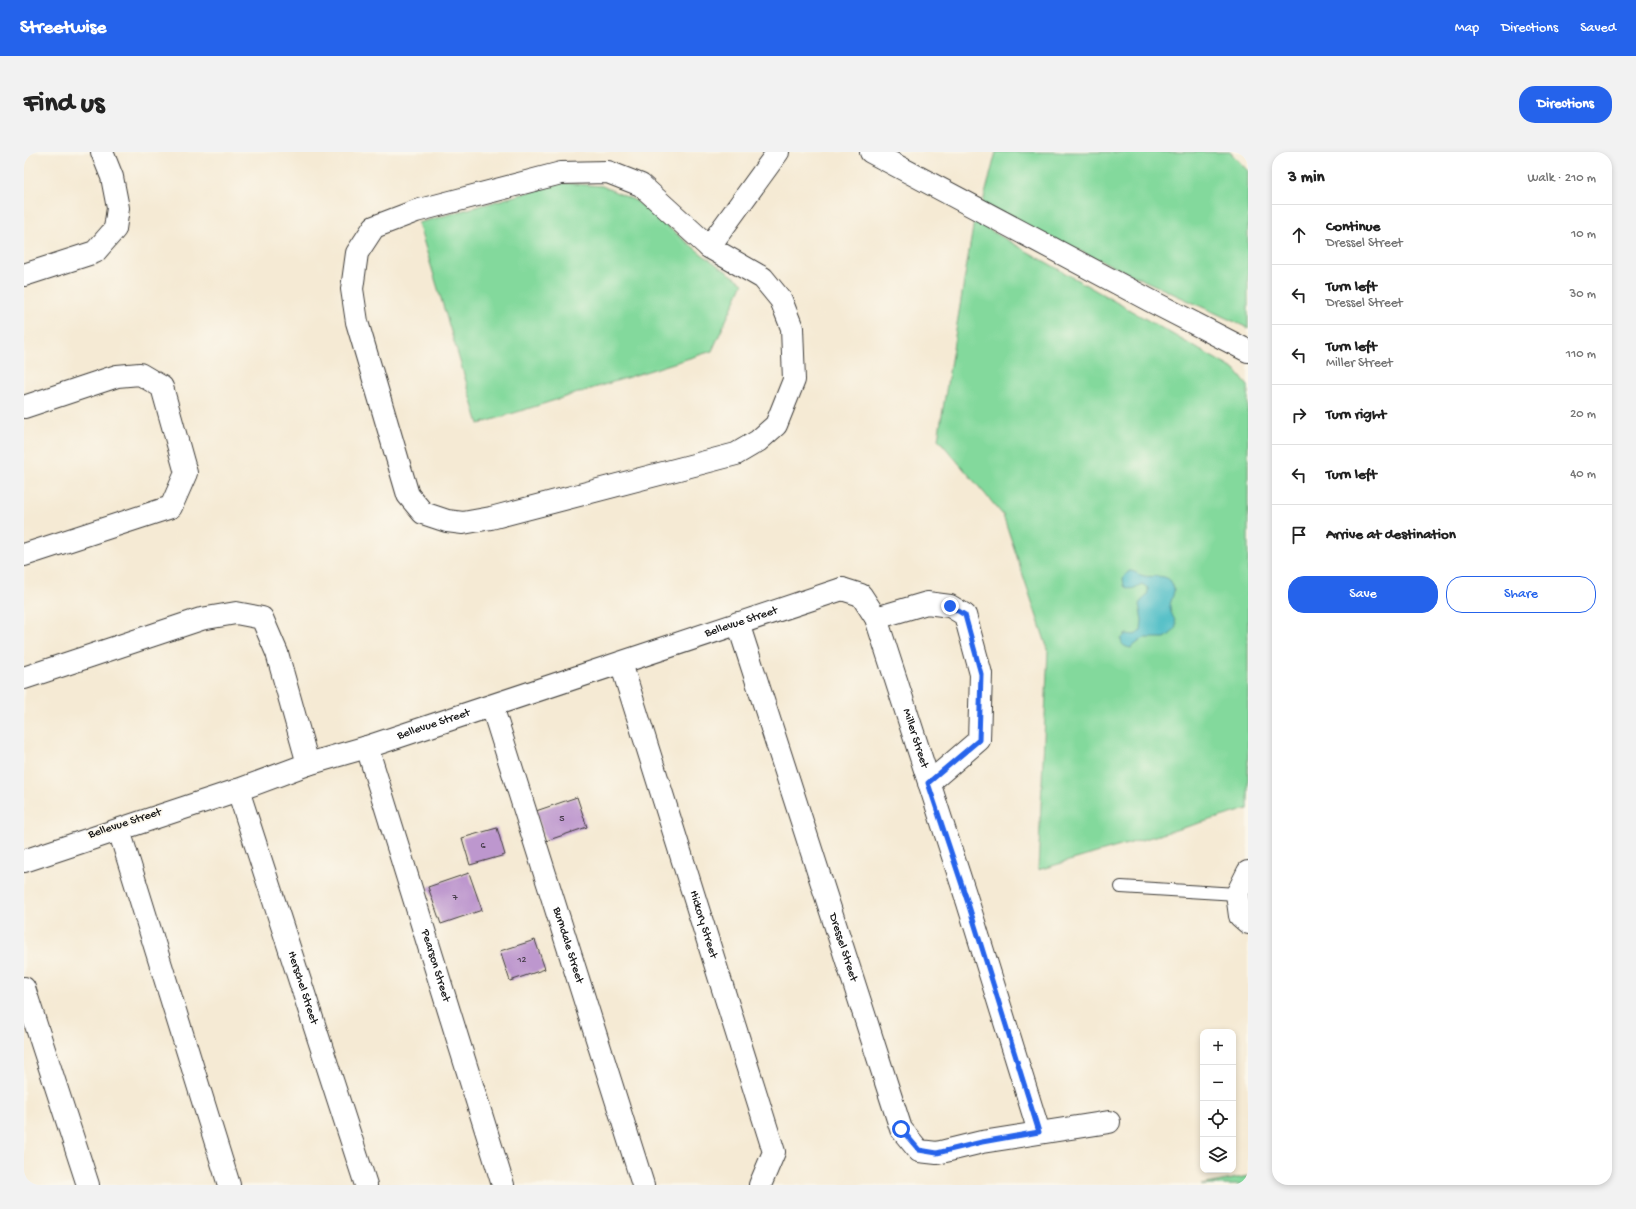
<!DOCTYPE html>
<html lang="en">
<head>
<meta charset="utf-8">
<style>
	:root { --surface:#fff; --page:#f2f2f2; --text:#222; --muted:#767676; --line:#e0e0e0; --accent:#2563eb }
	body { margin:0; font-family:"Gochi Hand",sans-serif; background:var(--page); color:var(--text) }
	.controls { position:absolute; right:12px; bottom:12px; display:grid; overflow:hidden; border-radius:8px; box-shadow:0 2px 6px #0003 }
	.controls button { width:36px; height:36px; display:grid; place-items:center; padding:0; border:0; border-bottom:1px solid var(--line); background:var(--surface); color:var(--text); font:20px sans-serif }
	.stop { position:absolute; width:12px; height:12px; margin:-9px; border:3px solid #2563eb; border-radius:50%; background:#fff }
	.stop.end { background:#2563eb; border-color:#fff; box-shadow:0 1px 4px #0008 }
	.list { margin:0; padding:0; list-style:none }
	h2 { display:flex; justify-content:space-between; align-items:center; height:52px; margin:0; padding:0 16px; font-size:17px }
	h2 small { font-size:13px; font-weight:400; color:var(--muted) }
	.list li { display:grid; grid-template-columns:26px 1fr auto; gap:12px; align-items:center; box-sizing:border-box; height:60px; padding:0 16px; border-top:1px solid var(--line) }
	.list b { display:block; font-size:15px; white-space:nowrap }
	.list p { margin:0; font-size:13px; white-space:nowrap; color:var(--muted) }
	.list em { font-size:13px; font-style:normal; color:var(--muted) }
	.actions { display:flex; gap:8px; padding:12px 16px }
	.actions a { flex:1; padding:9px 0; border:1px solid var(--accent); border-radius:16px; text-align:center; font-size:14px; color:var(--accent) }
	.actions .main { background:var(--accent); color:#fff }
	.icon { flex:none; width:22px; height:22px; fill:none; stroke:currentColor; stroke-width:2; stroke-linecap:round; stroke-linejoin:round }
	.map { position:relative; flex:none; width:1224px; height:1033px; overflow:hidden; border-radius:16px }
	header { display:flex; align-items:center; gap:24px; box-sizing:border-box; height:56px; padding:0 20px; background:var(--accent); color:#fff }
	header strong { font-size:19px }
	nav { display:flex; gap:22px; margin-inline-start:auto; font-size:14px }
	.intro { display:flex; align-items:center; justify-content:space-between; box-sizing:border-box; height:96px; padding:0 24px }
	h1 { margin:0; font-size:28px }
	.button { padding:10px 18px; border-radius:16px; background:var(--accent); color:#fff; font-size:14px; font-weight:700 }
	main { display:flex; gap:24px; padding:0 24px }
	aside { flex:1; background:var(--surface); border-radius:16px; box-shadow:0 2px 6px #0003 }
	.map>svg:first-child { display:block }
</style>
</head>
<body>
<header>
<strong>Streetwise</strong>
<nav><a>Map</a><a>Directions</a><a>Saved</a></nav>
</header>
<div class="intro"><h1>Find us</h1><a class="button">Directions</a></div>
<main>
<div class="map">
<svg width="1224" height="1033" viewBox="0 0 1224 1033">
	<rect width="100%" height="100%" fill="#fbf7ec"/>
	<filter id="ink" filterUnits="userSpaceOnUse"><feTurbulence type="fractalNoise" baseFrequency=".025" numOctaves="2"/><feDisplacementMap in="SourceGraphic" scale="8" xChannelSelector="R" yChannelSelector="G"/><feConvolveMatrix kernelMatrix="1 2 1 2 8 2 1 2 1" color-interpolation-filters="sRGB"/></filter>
	<filter id="wash" filterUnits="userSpaceOnUse"><feTurbulence type="fractalNoise" baseFrequency=".012" numOctaves="4" result="noise"/><feDisplacementMap in="SourceGraphic" scale="16" xChannelSelector="R" yChannelSelector="G"/><feGaussianBlur stdDeviation="0.9" result="paint"/><feColorMatrix in="noise" values="0 0 0 0 0 0 0 0 0 0 0 0 0 0 0 0 0 1.4 0 .05"/><feComposite in="paint" operator="in"/></filter>
	<g filter="url(#wash)">
		<rect width="100%" height="100%" fill="#f5ead4"/>
		<path fill="#83d99c" stroke="#507a5c" d="M972,0H1206L1224,19V176L958,54Z
			M538,31L578,34L612,49L679,103L719,131L688,199L455,272L394,71Z
			M950,69L1211,218L1224,234V657L1014,718L1024,498L979,363L914,287Z
			M1224,1024V1033H1177Z"/>
		<path fill="#50bec6" stroke="#366d71" d="M1105,419C1112,419 1114,423 1120,424C1130,426 1145,420 1149,434C1152,441 1146,448 1146,455C1147,469 1162,472 1141,486H1120L1117,488L1107,496C1101,495 1097,493 1097,487L1102,482C1110,483 1112,484 1117,478L1118,468L1115,452C1119,446 1125,444 1124,436L1118,432C1111,435 1108,440 1100,434L1099,426Z"/>
		<g id="blocks">
			<path fill="#bd97ce" d="M553,645L563,675L522,689L512,659Z
				M473,676L481,703L446,713L438,686Z
				M445,721L458,758L417,772L404,735Z
				M511,788L521,817L486,829L476,799Z"/>
		</g>
	</g>
	<g filter="url(#ink)">
		<use href="#blocks" fill-opacity="0" stroke="#3d3b38" stroke-width="1"/>
		<g fill="none" stroke-linecap="round" stroke-linejoin="round">
			<defs>
				<path id="service" d="M1097,735L1213,742"/>
				<g id="minor">
					<path d="M847,0L1125,148L1224,199"/>
					<path d="M584,20L617,33L685,95L739,126L757,148L768,176L770,228L752,273L734,289L712,302L467,366L439,371L423,369L399,361L384,343L333,170L328,137L333,101L350,75L392,59L537,21Z"/>
					<path d="M685,95L754,0"/>
					<path d="M0,123L71,100L91,77L94,56L88,25L78,0"/>
					<path d="M0,255L93,224L116,222L138,235L162,321L147,355L0,403"/>
					<path id="s1" d="M818,437L837,443L852,466L944,751L1015,980"/>
					<path d="M852,466L903,451L926,454L941,463L957,522L955,588L905,631"/>
					<path id="s2" d="M714,471L877,977L895,999L913,1001L958,990L1085,970"/>
					<path id="s3" d="M597,511L750,1000L736,1033"/>
					<path d="M0,526L177,467L212,461L238,466L253,501L284,612"/>
					<path id="s4" d="M468,554L619,1033"/>
					<path id="s5" d="M343,595L479,1033"/>
					<path id="s6" d="M214,638L342,1033"/>
					<path d="M95,678L205,1033"/>
					<path id="s7" d="M0,709L214,638L284,612L343,595L818,437"/>
					<path d="M1224,720L1213,742L1216,764L1224,771"/>
					<path d="M0,836L64,1033"/>
				</g>
			</defs>
			<use href="#service" stroke="#3d3b38" stroke-width="14"/>
			<use href="#minor" stroke="#3d3b38" stroke-width="24"/>
			<use href="#service" stroke="#fff" stroke-width="12"/>
			<use href="#minor" stroke="#fff" stroke-width="22"/>
		</g>
	</g>
	<g fill="none" stroke-linecap="round" stroke-linejoin="round" filter="url(#ink)">
		<path stroke="#2563eb" stroke-width="5" d="M877,977L895,998L913,1001L958,990L1015,980L944,751L904,631L955,588L957,522L941,463L926,454"/>
	</g>
	<g text-anchor="middle" dominant-baseline="central" stroke-width="3.5" stroke-linejoin="round" paint-order="stroke">
		<g font-size="10" fill="#443b48">
			<text x="538" y="667">5</text>
			<text x="459" y="694">6</text>
			<text x="431" y="746">7</text>
			<text x="498" y="808">12</text>
		</g>
		<g font-size="12" fill="#1c1c1c" stroke="#fbf7ec">
			<text stroke="none"><textPath href="#s7" startOffset="756">Bellevue Street</textPath></text>
			<text stroke="none"><textPath href="#s7" startOffset="432">Bellevue Street</textPath></text>
			<text stroke="none"><textPath href="#s1" startOffset="174">Miller Street</textPath></text>
			<text transform="translate(101 672) rotate(-18)">Bellevue Street</text>
			<text stroke="none"><textPath href="#s3" startOffset="274">Hickory Street</textPath></text>
			<text stroke="none"><textPath href="#s4" startOffset="251">Burndale Street</textPath></text>
			<text stroke="none"><textPath href="#s2" startOffset="341">Dressel Street</textPath></text>
			<text stroke="none"><textPath href="#s5" startOffset="229">Pearson Street</textPath></text>
			<text stroke="none"><textPath href="#s6" startOffset="208">Herschel Street</textPath></text>
		</g>
	</g>
</svg>
<div class="controls">
<button>+</button>
<button>−</button>
<button><svg class="icon" aria-label="locate" viewBox="0 0 24 24"><circle cx="12" cy="12" r="6"/><path d="M12 2v4M12 18v4M2 12h4M18 12h4"/></svg></button>
<button><svg class="icon" aria-label="layers" viewBox="0 0 24 24"><path d="M12 4l9 5-9 5-9-5zM3 14l9 5 9-5"/></svg></button>
</div>
<div class="stop" style="left:877px;top:977px"></div>
<div class="stop end" style="left:926px;top:454px"></div>
</div>
<aside>
<h2>3 min<small>Walk · 210 m</small></h2>
<ul class="list">
<li><svg class="icon" aria-label="ahead" viewBox="0 0 24 24"><path d="M12 20V5M6 11l6-6 6 6"/></svg><div><b>Continue</b><p>Dressel Street</p></div><em>10 m</em></li>
<li><svg class="icon" aria-label="left" viewBox="0 0 24 24"><path d="M17 20v-9H6M10 6l-5 5 5 5"/></svg><div><b>Turn left</b><p>Dressel Street</p></div><em>30 m</em></li>
<li><svg class="icon" aria-label="left" viewBox="0 0 24 24"><path d="M17 20v-9H6M10 6l-5 5 5 5"/></svg><div><b>Turn left</b><p>Miller Street</p></div><em>110 m</em></li>
<li><svg class="icon" aria-label="right" viewBox="0 0 24 24"><path d="M7 20v-9h11M14 6l5 5-5 5"/></svg><div><b>Turn right</b></div><em>20 m</em></li>
<li><svg class="icon" aria-label="left" viewBox="0 0 24 24"><path d="M17 20v-9H6M10 6l-5 5 5 5"/></svg><div><b>Turn left</b></div><em>40 m</em></li>
<li><svg class="icon" aria-label="arrive" viewBox="0 0 24 24"><path d="M6 21V4h12l-3 4 3 4H6"/></svg><div><b>Arrive at destination</b></div></li>
</ul>
<div class="actions"><a class="main">Save</a><a>Share</a></div>
</aside>
</main>
</body>
</html>
